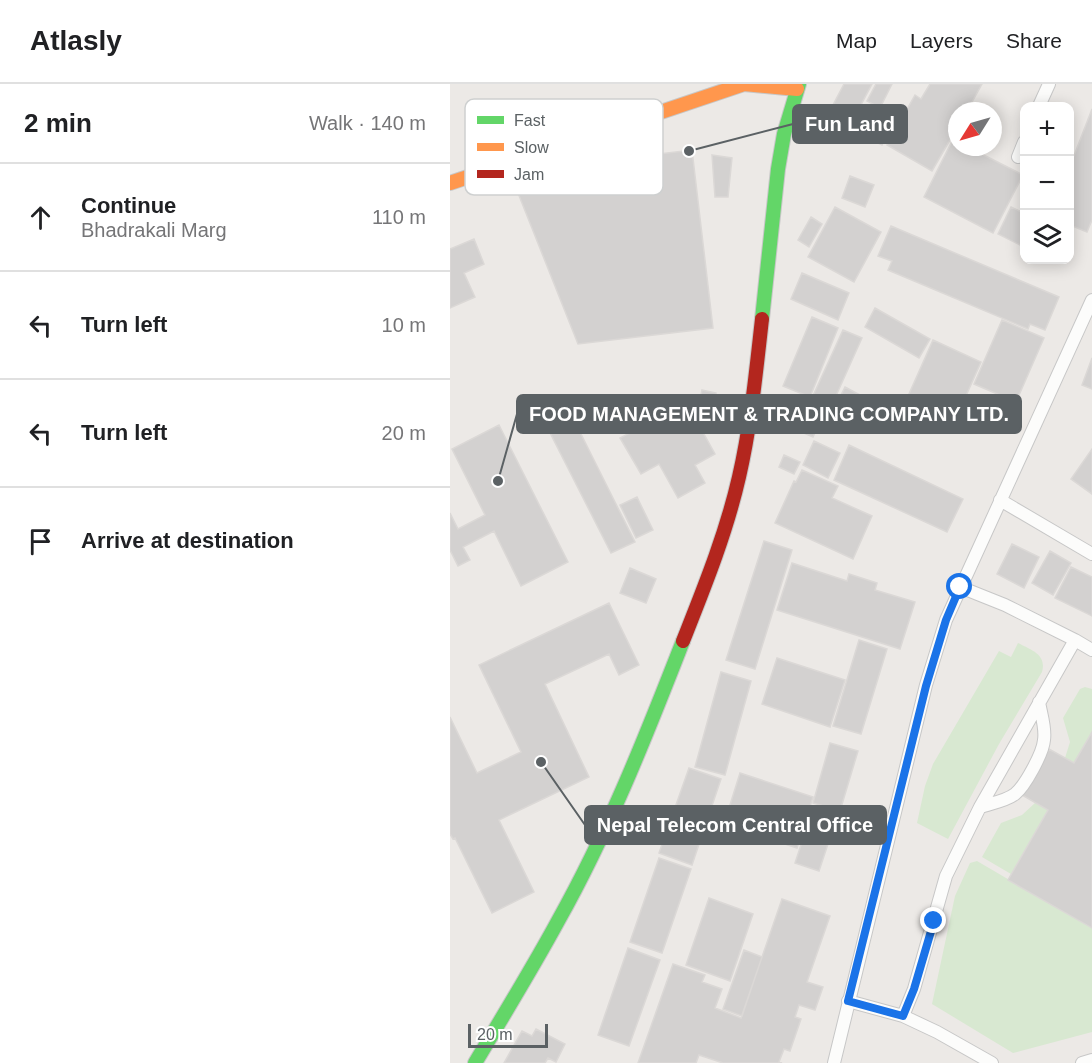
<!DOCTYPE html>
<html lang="en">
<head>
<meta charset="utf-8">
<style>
	:root { --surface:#fff; --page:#f2f2f2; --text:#202124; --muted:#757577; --line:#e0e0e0 }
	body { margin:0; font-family:Arial,sans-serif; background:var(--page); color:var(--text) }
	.controls { position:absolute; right:18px; top:18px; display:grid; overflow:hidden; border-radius:12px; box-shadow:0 3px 15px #0003 }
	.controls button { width:54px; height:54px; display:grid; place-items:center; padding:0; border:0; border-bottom:2px solid var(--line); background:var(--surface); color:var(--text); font:30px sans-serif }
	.compass { position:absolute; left:498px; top:18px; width:54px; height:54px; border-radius:50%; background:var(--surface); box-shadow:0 3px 15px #0003; rotate:233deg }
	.scale { position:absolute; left:18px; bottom:15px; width:80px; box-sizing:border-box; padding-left:6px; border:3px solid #5b6164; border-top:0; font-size:16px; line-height:21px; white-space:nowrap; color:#5b6164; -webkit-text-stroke:4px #fff; paint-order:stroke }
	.stop { position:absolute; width:18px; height:18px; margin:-14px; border:4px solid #1a73e8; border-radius:50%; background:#fff }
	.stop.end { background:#1a73e8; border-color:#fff; box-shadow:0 2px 6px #0008 }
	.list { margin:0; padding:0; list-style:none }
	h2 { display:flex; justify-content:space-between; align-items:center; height:78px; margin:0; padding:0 24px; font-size:26px }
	h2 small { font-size:20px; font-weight:400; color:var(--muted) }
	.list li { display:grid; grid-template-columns:39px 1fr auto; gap:18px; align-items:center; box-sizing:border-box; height:108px; padding:0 24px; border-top:2px solid var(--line) }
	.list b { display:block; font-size:22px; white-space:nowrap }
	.list p { margin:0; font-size:20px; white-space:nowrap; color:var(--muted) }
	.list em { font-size:20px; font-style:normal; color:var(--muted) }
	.icon { flex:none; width:33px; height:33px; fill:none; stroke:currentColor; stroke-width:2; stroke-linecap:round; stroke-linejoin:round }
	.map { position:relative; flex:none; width:642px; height:979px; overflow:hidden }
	header { display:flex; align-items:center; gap:36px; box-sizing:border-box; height:84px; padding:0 30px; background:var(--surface); border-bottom:2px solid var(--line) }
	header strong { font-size:28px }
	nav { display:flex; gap:33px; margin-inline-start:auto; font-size:21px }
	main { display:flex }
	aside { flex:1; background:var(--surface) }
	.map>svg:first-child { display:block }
</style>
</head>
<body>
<header>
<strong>Atlasly</strong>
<nav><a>Map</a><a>Layers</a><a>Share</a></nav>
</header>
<main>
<aside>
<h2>2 min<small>Walk · 140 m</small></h2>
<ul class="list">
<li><svg class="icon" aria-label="ahead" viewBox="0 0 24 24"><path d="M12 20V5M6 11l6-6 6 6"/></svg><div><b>Continue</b><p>Bhadrakali Marg</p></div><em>110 m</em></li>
<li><svg class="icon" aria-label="left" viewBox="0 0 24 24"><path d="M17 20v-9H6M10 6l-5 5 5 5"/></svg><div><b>Turn left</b></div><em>10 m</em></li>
<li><svg class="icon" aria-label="left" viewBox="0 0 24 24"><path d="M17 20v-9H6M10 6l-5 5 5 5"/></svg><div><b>Turn left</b></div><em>20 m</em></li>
<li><svg class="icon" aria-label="arrive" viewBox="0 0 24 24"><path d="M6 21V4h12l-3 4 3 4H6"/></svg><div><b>Arrive at destination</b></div></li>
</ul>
</aside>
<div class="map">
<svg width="642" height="979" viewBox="0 0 642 979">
	<rect width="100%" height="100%" fill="#ece9e6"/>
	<path fill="#d8e8d1" d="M568,559C581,566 597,570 592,588L549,660L498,755L467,739L475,702L483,680L549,567L561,573Z
		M635,603L642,605V648L624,679L615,674L620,658L613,634L630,605Z
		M585,719L598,726L561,790L532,773L551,739L572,731Z
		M527,777L642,844V948L563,969L482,920L505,812L520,779Z"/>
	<path fill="#d3d1d0" stroke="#dbd8d6" stroke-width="1.5" d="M394,0H422L395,51L373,40Z
		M426,0H442L430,24L417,17Z
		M480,0H532L517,27H507V44L482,87L437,61L465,11L471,15Z
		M642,25V136L637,148L620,141V82Z
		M411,27L441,42L432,61L401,46Z
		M503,55L507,57V63H518L573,91L543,149L474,113Z
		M242,66L263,244L128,260L64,99L107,82Z
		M262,71L282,74L278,113H265Z
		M400,92L424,101L415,123L392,114Z
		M385,123L431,148L404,198L358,173Z
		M561,123L574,129V163L548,150Z
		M361,133L372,140L359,163L348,156Z
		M441,142L609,213L595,246L580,240L578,245L438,186L442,177L428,172Z
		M24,155L34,180L14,189L25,213L0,224V165Z
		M352,189L399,209L388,236L341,215Z
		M425,224L480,255L469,274L415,243Z
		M362,233L388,244L360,313L333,302Z
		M552,236L594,254L566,318L524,300Z
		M393,246L412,254L381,323L362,314Z
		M483,256L531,278L503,341L455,319Z
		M642,274V305L632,301Z
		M395,303L412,312L400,333L384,325Z
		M252,306L266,309L262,328L248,325Z
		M205,312L217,334L239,323L265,370L245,381L255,399L228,414L209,380L191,390L170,354L191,343L181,325Z
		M342,316L374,330L363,353L331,339Z
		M115,318L185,458L161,469L91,331Z
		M49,341L118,478L71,502L44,447L13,463L20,476L8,482L0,466V429L8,445L35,431L2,365Z
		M364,357L390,369L378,394L353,381Z
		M399,361L513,415L497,448L384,396Z
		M642,365V410L621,395Z
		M334,371L350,378L344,390L329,383Z
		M352,386L388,402L382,414L422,432L403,475L325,439L344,397L346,398Z
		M187,413L203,446L186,454L170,421Z
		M314,457L342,466L305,585L276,576Z
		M562,460L589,473L574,504L547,490Z
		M600,467L621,479L603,511L582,499Z
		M342,479L397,497L399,490L427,499L425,506L465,518L450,565L327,526Z
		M621,483L642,493V532L605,514Z
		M180,484L206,495L196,519L170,509Z
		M159,519L189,581L169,591L159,570L95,600L139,693L49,736L84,808L42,829L5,754L3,755L0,750V633L27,689L71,668L29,581Z
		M409,556L437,565L411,650L383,642Z
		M327,574L395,596L380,643L312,620Z
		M271,588L301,597L275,691L245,683Z
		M642,648V844L558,796L598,726L572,711L599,665L624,679Z
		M380,659L408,667L390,727L363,719Z
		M239,684L271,695L242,781L209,769Z
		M290,689L363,713L347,764L274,740Z
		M364,722L388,730L369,787L345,779Z
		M209,774L241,785L212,869L180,858Z
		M259,814L303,830L280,897L236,881Z
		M332,815L380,832L357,898L373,903L365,926L349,921L345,933L351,935L340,967L334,965L329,978L332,979H273L249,971L246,979H188L223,880L255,891L252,898L272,905L265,924L291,934Z
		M178,864L210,876L179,962L148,951Z
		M294,866L312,873L292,932L273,925Z
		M86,945L115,960L106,978L98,974L95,979H54L72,947L82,952Z"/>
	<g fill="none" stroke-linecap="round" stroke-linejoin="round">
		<defs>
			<path id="lane" d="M589,22L599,0
				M568,73L574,58
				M550,416L642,470
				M510,503L555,521L625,556
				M530,723C542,719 556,717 565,710C575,702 593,669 594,656C596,644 591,630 589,618
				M398,917L453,932L487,948L542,979
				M453,932L464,905L496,792L530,723L625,556L642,566
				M384,979L476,601L496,536L642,216
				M632,979L642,976"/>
			<path id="fast" d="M312,235L328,85L334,50L349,0
				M25,979C53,932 82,885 108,837C158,748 196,652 233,557"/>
			<path id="slow" d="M0,99L294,0L347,5"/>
			<path id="jam" d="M233,557C254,504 276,450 289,393C301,341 306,288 312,235"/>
		</defs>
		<use href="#lane" stroke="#c7c7c7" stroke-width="14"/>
		<use href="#fast" stroke="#c7c7c7" stroke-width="16"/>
		<use href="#slow" stroke="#c7c7c7" stroke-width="16"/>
		<use href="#jam" stroke="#c7c7c7" stroke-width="16"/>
		<use href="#lane" stroke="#fcfcfb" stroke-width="12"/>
		<use href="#fast" stroke="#63d668" stroke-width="14"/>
		<use href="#slow" stroke="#ff974d" stroke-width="14"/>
		<use href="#jam" stroke="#b3261e" stroke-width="14"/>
	</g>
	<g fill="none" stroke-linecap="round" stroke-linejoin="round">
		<path stroke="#1a73e8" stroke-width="8" d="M484,837L464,905L453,932L398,917L476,602L496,536L510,503"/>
	</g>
	<rect x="15" y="15" width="198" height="96" rx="9" fill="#fff" stroke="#ced0d0" stroke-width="1.5"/>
	<rect x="27" y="32" width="27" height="8" fill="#63d668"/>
	<rect x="27" y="59" width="27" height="8" fill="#ff974d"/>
	<rect x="27" y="86" width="27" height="8" fill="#b3261e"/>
	<g font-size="16" fill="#5b6164">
		<text x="64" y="42">Fast</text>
		<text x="64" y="69">Slow</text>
		<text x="64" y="96">Jam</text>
	</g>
	<path fill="none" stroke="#5b6164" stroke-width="2" d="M239 67L343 40M48 397L67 330M91 678L135 741"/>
	<g fill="#5b6164" stroke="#fff" stroke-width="2">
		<circle cx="239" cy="67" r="6"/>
		<circle cx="48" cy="397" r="6"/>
		<circle cx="91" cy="678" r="6"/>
	</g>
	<g fill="#5b6164" stroke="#5b6164" stroke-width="2">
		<rect x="343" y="21" width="114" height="38" rx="6"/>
		<rect x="67" y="311" width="504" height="38" rx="6"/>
		<rect x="135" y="722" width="301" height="38" rx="6"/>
	</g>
	<g font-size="20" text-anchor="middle" font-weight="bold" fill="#fff">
		<text x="400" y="47">Fun Land</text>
		<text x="319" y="337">FOOD MANAGEMENT &amp; TRADING COMPANY LTD.</text>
		<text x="285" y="748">Nepal Telecom Central Office</text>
	</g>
</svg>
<div class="controls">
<button>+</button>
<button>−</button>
<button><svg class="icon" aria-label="layers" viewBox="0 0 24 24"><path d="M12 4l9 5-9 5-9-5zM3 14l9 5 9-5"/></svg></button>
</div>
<svg class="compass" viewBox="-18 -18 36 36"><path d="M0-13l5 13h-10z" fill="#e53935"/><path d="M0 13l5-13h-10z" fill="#757577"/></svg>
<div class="scale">20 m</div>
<div class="stop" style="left:510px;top:503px"></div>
<div class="stop end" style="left:484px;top:837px"></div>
</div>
</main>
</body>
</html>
